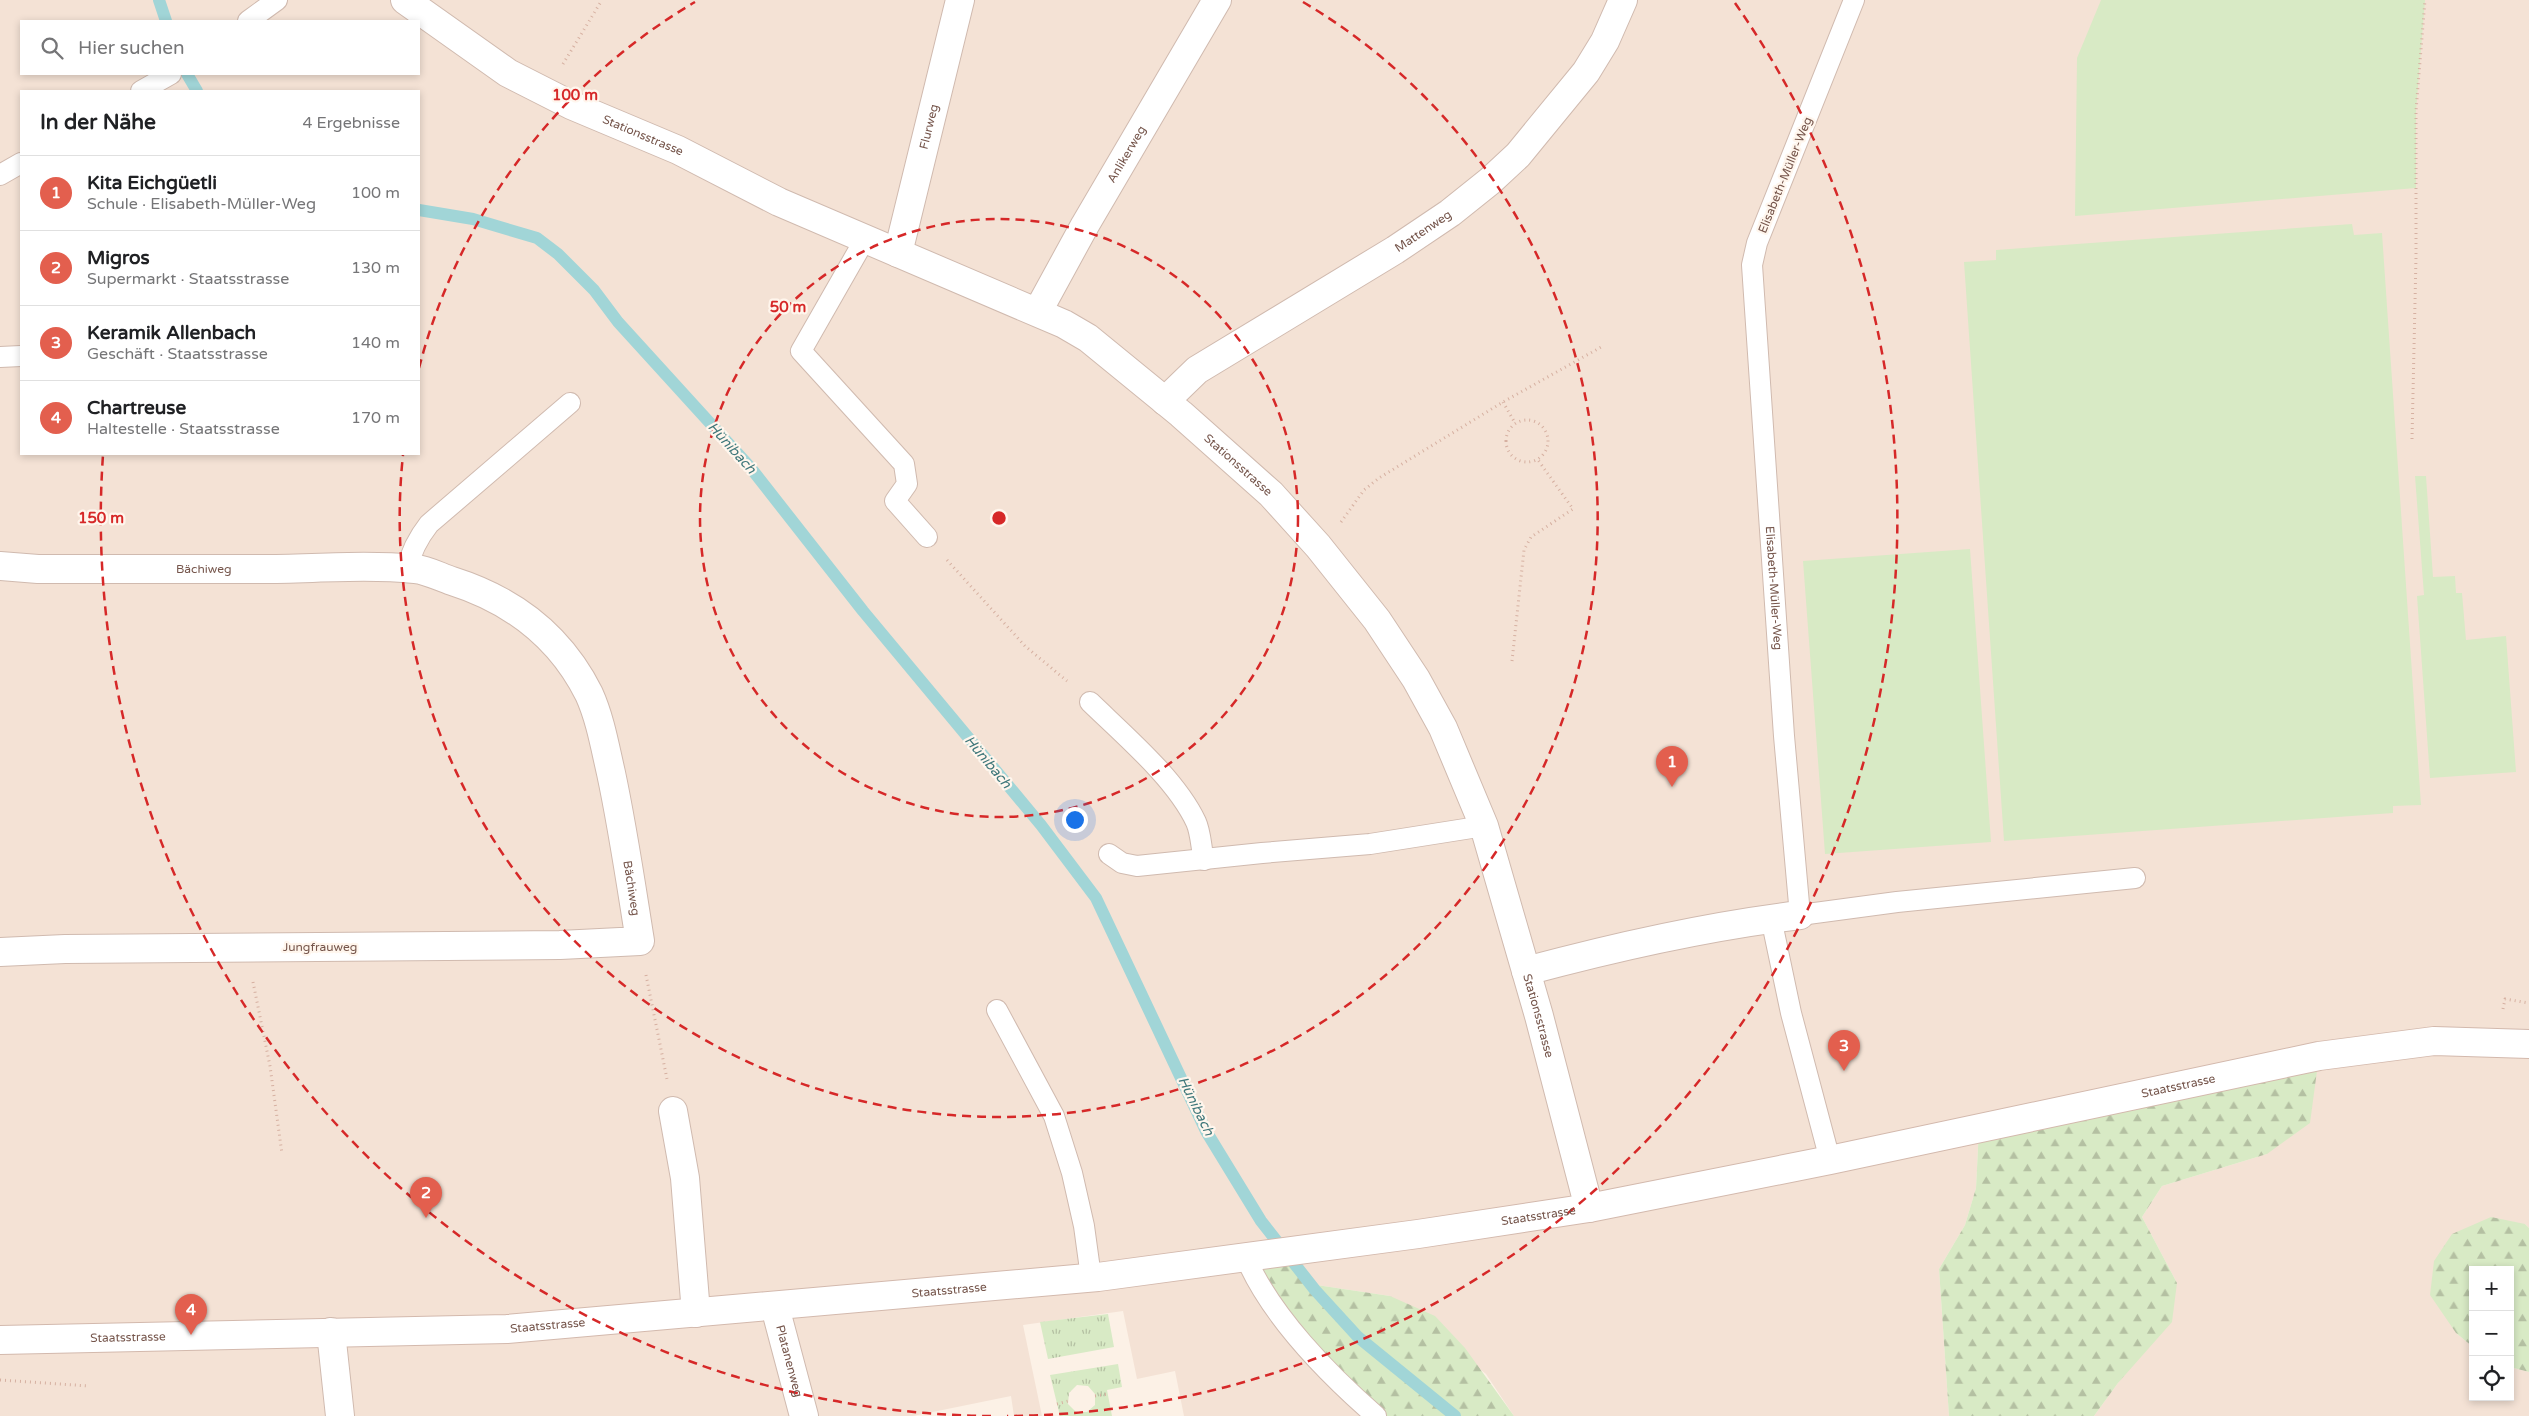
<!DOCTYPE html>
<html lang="de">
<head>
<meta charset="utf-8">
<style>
	:root { --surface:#fff; --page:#f6f6f6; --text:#202124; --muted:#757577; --line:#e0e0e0; --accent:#e35f4e }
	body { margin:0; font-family:"Varela Round",sans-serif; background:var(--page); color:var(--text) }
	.controls { position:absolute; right:15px; bottom:15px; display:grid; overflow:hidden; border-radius:0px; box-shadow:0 2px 8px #0003 }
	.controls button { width:45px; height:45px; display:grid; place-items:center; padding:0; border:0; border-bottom:1px solid var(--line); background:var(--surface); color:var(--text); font:25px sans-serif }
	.you { position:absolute; left:1074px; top:819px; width:18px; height:18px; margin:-12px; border:4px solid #fff; border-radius:50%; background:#1a73e8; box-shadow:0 0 0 8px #1a73e833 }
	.badge { display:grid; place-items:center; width:32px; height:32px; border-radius:50%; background:var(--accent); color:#fff; font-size:16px; font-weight:700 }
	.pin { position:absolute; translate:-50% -41px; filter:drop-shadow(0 1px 2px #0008) }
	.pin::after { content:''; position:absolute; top:26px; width:18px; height:15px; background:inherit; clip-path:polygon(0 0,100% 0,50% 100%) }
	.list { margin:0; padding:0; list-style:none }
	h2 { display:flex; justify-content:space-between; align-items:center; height:65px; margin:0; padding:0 20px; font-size:21px }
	h2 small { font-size:16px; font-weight:400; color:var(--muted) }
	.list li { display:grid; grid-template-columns:32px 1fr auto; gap:15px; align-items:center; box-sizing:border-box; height:75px; padding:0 20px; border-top:1px solid var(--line) }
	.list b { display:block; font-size:19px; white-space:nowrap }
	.list p { margin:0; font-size:16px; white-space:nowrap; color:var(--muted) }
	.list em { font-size:16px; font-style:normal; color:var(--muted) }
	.icon { flex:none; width:28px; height:28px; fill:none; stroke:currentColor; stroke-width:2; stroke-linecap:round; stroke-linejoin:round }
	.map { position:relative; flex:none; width:2529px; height:1416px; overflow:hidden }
	.search { position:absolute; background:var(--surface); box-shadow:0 2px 8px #0003; left:20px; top:20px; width:400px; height:55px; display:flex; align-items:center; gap:12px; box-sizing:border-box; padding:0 18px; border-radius:0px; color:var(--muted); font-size:19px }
	.panel { position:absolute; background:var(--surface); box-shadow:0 2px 8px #0003; left:20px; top:90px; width:400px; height:365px; border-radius:0px }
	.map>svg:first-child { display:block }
</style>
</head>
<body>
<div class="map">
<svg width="2529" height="1416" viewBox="0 0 2529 1416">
	<defs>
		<pattern id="grass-tufts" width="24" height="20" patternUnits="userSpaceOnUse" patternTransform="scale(1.25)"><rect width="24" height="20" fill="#d8eac5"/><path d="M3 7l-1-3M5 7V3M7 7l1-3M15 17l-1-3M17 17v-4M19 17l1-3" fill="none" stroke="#b4c0a2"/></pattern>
		<pattern id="forest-firs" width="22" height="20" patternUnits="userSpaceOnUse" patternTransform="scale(1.25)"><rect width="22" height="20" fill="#d8eac5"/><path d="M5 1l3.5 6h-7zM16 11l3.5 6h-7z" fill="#b4c0a2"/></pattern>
	</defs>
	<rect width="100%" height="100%" fill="#fcf1e6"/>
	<path fill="#f4e2d5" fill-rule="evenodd" d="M0,0H2529V1228L2525,1224L2452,1234L2456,1333L2473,1347V1397H2510V1367L2529,1372V1416H2094L2118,1383L2177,1283L2142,1217L2162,1186L2267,1154L1979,1128L1976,1188L1965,1225L1939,1269L1949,1416H1514L1486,1374L1390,1296L1310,1284L1376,1416H1184L1175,1371L1137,1379L1123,1311L1023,1325L1042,1416H1014L1011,1396L913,1416H0ZM21,21H419V74H21ZM21,91H419V454H21Z"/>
	<path fill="url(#grass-tufts)" fill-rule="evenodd" d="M1108,1314L1114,1347L1048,1359L1040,1322Z
		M1118,1364L1122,1387L1107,1390L1112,1416H1060L1050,1375ZM1077,1385L1088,1386L1095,1394V1405L1087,1412H1076L1068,1404L1069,1393Z"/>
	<path fill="url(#forest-firs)" d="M2319,1056L2310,1123L2267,1154L2162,1186L2142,1217L2177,1283L2172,1322L2118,1383L2094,1416H1949L1939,1269L1965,1225L1976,1188L1979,1128Z
		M2491,1217L2525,1224L2529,1228V1372L2510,1367V1270H2473V1347L2456,1333L2430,1295L2434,1261L2452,1234Z
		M1286,1253L1310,1284L1390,1296L1435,1316L1465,1348L1514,1416H1376L1255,1279L1264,1256Z"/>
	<path fill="#d8eac5" d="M2101,0H2425L2416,111V188L2075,216L2077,58Z
		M2352,224L2354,235L2382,233L2421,805L2393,806V813L2004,841L1964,262L1996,260V250Z
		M2415,476H2426L2433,577L2455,576L2456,593H2462L2466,640L2506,636L2516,772L2430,778L2417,596L2424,595Z
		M1970,549L1991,842L1825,854L1803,561Z"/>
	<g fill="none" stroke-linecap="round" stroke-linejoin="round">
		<path stroke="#a1d5d7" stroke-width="12" d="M159,0L166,21
			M187,74L197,91
			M419,210L473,219L537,238L558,254L594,290L618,322L750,467L863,611L1041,825L1096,898L1206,1131L1261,1221L1315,1290L1358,1337L1455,1416"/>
		<defs>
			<g id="service">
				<path id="s1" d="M1854,0L1757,243L1752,265L1784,736L1800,915L1897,902L2135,878"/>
				<path d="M248,21L277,0"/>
				<path d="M141,91L171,74"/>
				<path d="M0,175L21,163"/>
				<path d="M865,239L801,351L904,464L907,484L895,501L927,537"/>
				<path d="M0,357L21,356"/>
				<path d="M407,569C411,551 418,538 429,524L570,403"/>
				<path d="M1090,702C1124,735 1176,779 1196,822C1201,833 1201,848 1204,860"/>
				<path d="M1109,854L1122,863L1137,866L1262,853L1370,844L1484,826"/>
				<path d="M1771,918L1791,1013L1830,1160"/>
				<path d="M997,1010L1054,1116L1072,1173L1084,1226L1091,1277"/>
				<path d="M1246,1258C1271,1316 1329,1375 1376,1416"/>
			</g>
			<g id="minor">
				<path id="s2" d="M405,0L508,73L571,105L678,150L779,202L1064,324L1088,338L1181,414L1271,494L1318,546L1377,620L1416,679L1443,728L1484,826L1539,1016L1589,1208"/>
				<path id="s3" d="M898,253L960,0"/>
				<path id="s4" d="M1038,311L1085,225L1217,0"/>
				<path id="s5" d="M1165,401L1197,370L1395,250L1450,213L1490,181L1518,155L1586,72L1605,41L1623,0"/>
				<path id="s6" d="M0,566L38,569C112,569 186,569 261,569C312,569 364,564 415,569C427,570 440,577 452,581C512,600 560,636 589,694C600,718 605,747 611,773C623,829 631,885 640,941L560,945L65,949L0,952"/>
				<path d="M1526,971C1615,947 1708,926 1800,915"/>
				<path d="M673,1111L685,1178L696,1313"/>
				<path id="s7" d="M775,1307L804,1416"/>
				<path d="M331,1332L340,1416"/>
			</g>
			<g id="secondary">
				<path id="s8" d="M0,1340L507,1329L1098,1277L1418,1234L1589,1208L1830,1160L2319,1056L2434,1041L2529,1044"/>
			</g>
		</defs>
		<use href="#service" stroke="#d0baaf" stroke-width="22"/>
		<use href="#minor" stroke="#d0baaf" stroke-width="30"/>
		<use href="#secondary" stroke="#d3b9ad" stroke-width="30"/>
		<path stroke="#d6b0a1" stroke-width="3" stroke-dasharray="1 4" stroke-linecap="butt" d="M563,64L602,0
			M1503,402L1515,423
			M1506 441a21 21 0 1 1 42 0a21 21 0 1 1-42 0Z
			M2412,439L2416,257V111L2425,0
			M1341,522L1364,490L1379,478L1503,402L1603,346
			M947,560L1025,646L1067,681
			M1512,661L1524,550L1531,537L1573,509L1538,460
			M646,975L667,1079
			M253,982L270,1066L282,1154
			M2503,1009L2505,999L2529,1003
			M0,1380L89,1386
			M1095,1396L1108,1394
			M1057,1404L1068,1401"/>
		<use href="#service" stroke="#fff" stroke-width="20"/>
		<use href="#minor" stroke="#fff" stroke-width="28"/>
		<use href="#secondary" stroke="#fff" stroke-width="28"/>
	</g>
	<g fill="none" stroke="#d62828" stroke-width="2.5" stroke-dasharray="9 6">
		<circle cx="999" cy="518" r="299"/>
		<path d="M419 368A599 599 0 0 1 695 2M1303 2A599 599 0 1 1 403 455"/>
		<path d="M991 1416A898 898 0 0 1 103 455M1735 3A898 898 0 0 1 1007 1416"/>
	</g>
	<g text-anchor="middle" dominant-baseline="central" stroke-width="4.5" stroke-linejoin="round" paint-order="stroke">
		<g font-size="12" fill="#75554b" stroke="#fff6ed">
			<text stroke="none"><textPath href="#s3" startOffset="130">Flurweg</textPath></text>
			<text stroke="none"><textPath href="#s2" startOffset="275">Stationsstrasse</textPath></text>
			<text stroke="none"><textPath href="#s4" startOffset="180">Anlikerweg</textPath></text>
			<text transform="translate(1785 175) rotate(-68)">Elisabeth-Müller-Weg</text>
			<text stroke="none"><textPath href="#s5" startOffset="310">Mattenweg</textPath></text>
			<text stroke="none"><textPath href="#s2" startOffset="961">Stationsstrasse</textPath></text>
			<text stroke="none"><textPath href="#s6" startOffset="204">Bächiweg</textPath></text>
			<text stroke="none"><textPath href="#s1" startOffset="608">Elisabeth-Müller-Weg</textPath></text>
			<text stroke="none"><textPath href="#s6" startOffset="836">Bächiweg</textPath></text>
			<text x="320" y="947">Jungfrauweg</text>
			<text stroke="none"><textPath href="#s2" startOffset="1600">Stationsstrasse</textPath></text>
			<text stroke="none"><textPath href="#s8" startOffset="2198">Staatsstrasse</textPath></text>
			<text stroke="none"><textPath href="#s8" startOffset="1545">Staatsstrasse</textPath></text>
			<text stroke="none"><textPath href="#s8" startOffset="951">Staatsstrasse</textPath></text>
			<text stroke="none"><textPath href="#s8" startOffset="548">Staatsstrasse</textPath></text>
			<text stroke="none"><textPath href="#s8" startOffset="128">Staatsstrasse</textPath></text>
			<text stroke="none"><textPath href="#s7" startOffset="56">Platanenweg</textPath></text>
		</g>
		<g font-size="14" font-style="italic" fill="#3f777a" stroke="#fff6ed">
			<text transform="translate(732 448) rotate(48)">Hünibach</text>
			<text transform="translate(988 762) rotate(50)">Hünibach</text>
			<text transform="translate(1196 1106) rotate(64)">Hünibach</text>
		</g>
	</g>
	<circle cx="999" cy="518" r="8" fill="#d62828" stroke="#fff6ed" stroke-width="2.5"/>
	<g font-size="15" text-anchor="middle" font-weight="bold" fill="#d62828" stroke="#fff6ed" stroke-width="4.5" stroke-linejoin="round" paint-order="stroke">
		<text x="575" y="100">100 m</text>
		<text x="788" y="312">50 m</text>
		<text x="101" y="523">150 m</text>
	</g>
</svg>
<div class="controls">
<button>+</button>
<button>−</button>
<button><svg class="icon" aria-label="locate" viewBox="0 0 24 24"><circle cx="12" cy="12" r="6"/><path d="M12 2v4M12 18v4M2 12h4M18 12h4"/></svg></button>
</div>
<div class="you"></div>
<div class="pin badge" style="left:1672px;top:787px">1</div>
<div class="pin badge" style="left:426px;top:1218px">2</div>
<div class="pin badge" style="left:1844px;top:1071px">3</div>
<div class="pin badge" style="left:191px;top:1335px">4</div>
<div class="search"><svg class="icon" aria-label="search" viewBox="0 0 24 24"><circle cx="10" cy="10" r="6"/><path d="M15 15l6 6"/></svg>Hier suchen</div>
<section class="panel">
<h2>In der Nähe<small>4 Ergebnisse</small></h2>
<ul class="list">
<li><span class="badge">1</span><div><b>Kita Eichgüetli</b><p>Schule · Elisabeth-Müller-Weg</p></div><em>100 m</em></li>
<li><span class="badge">2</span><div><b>Migros</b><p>Supermarkt · Staatsstrasse</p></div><em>130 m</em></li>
<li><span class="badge">3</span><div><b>Keramik Allenbach</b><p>Geschäft · Staatsstrasse</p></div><em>140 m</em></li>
<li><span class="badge">4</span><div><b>Chartreuse</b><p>Haltestelle · Staatsstrasse</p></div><em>170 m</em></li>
</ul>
</section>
</div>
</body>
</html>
